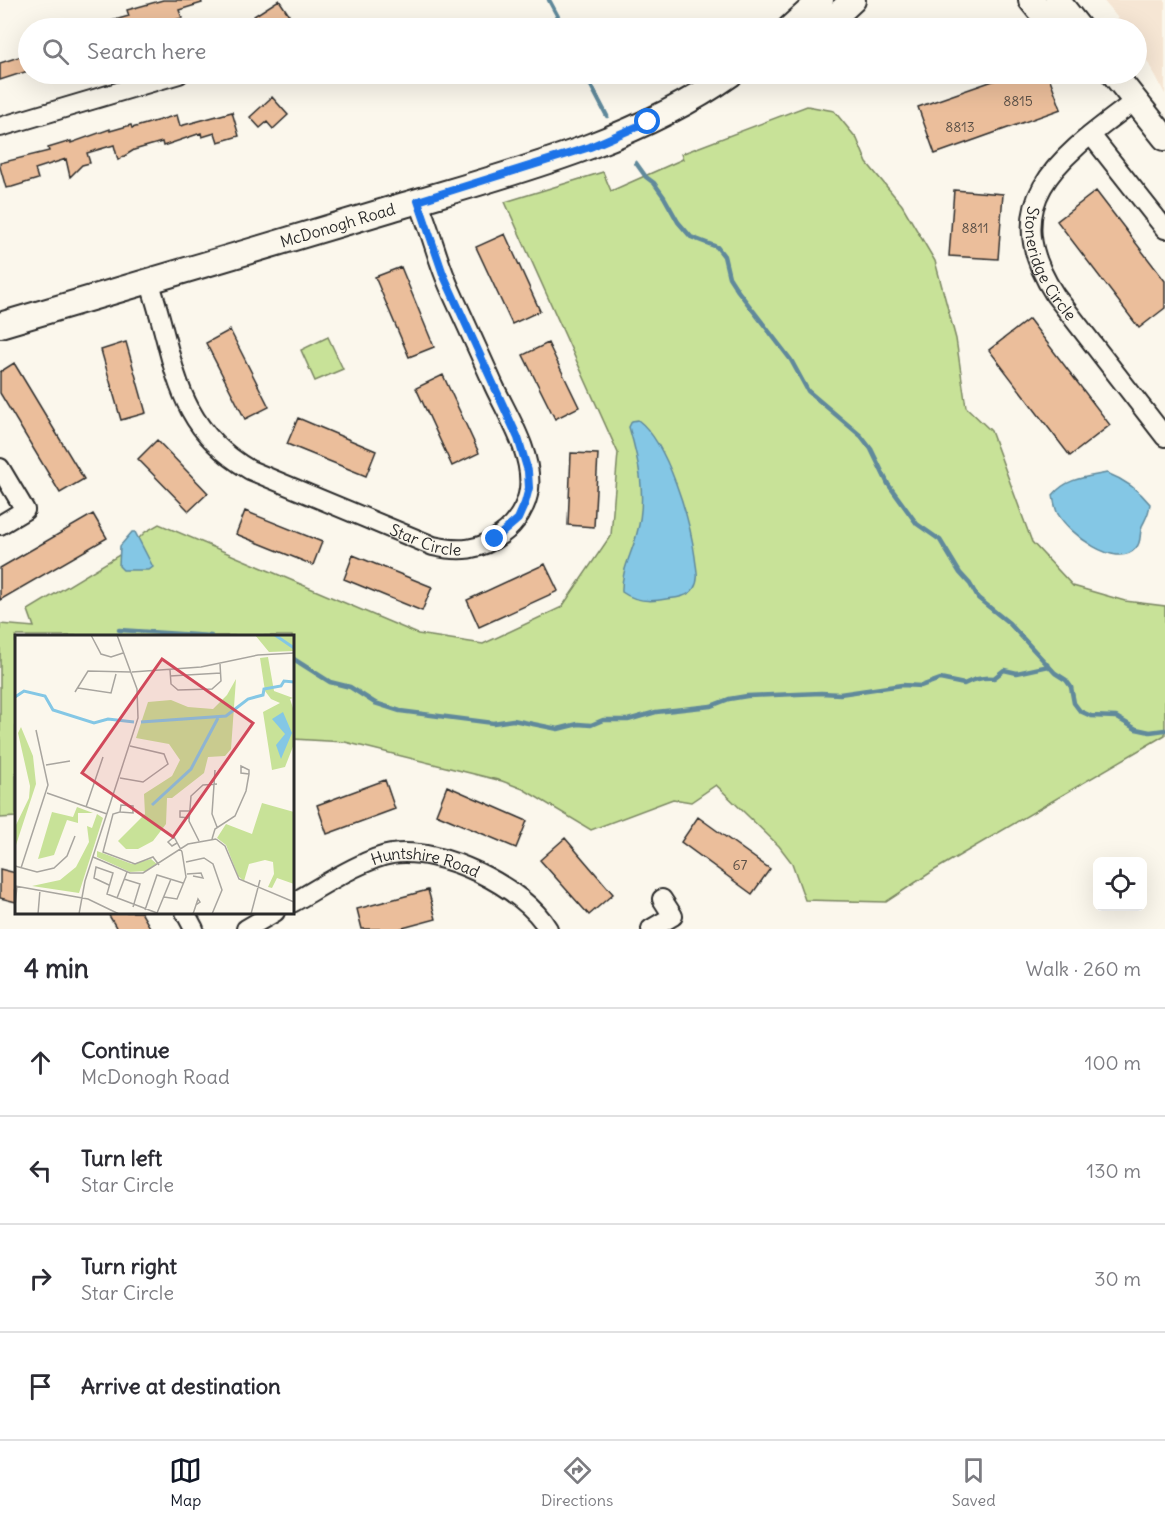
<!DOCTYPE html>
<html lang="en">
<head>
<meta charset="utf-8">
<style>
	:root { --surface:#fff; --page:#f2f2f3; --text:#2b2b33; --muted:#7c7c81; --line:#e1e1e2; --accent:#111827 }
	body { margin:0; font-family:Delius,sans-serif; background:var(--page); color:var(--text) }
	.controls { position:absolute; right:18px; bottom:18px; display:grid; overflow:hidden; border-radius:9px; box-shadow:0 6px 24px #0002 }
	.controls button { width:54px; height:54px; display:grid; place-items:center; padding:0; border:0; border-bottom:2px solid var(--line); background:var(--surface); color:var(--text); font:30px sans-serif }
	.stop { position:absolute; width:18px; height:18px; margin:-14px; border:4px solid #1a73e8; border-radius:50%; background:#fff }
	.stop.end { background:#1a73e8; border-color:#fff; box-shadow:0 2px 6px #0008 }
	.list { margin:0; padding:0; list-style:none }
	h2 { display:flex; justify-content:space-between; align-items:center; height:78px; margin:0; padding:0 24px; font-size:26px }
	h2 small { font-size:20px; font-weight:400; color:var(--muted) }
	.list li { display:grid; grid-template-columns:39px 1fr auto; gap:18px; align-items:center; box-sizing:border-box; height:108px; padding:0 24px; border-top:2px solid var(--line) }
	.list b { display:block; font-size:22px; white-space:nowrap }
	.list p { margin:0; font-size:20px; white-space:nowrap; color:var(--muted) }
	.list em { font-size:20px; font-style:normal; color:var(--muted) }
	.icon { flex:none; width:33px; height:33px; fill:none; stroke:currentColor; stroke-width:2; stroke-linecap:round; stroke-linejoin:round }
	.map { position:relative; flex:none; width:1165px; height:929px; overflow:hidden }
	.search { position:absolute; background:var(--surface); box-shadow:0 6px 24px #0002; left:18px; right:18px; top:18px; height:66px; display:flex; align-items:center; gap:15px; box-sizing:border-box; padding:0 21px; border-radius:33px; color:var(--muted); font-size:22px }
	.sheet { height:510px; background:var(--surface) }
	nav { display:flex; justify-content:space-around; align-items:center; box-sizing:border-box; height:84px; border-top:2px solid var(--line); background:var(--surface); font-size:16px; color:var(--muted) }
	nav a { display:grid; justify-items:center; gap:3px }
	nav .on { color:var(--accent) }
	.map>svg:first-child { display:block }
</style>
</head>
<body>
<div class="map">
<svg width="1165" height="929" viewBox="0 0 1165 929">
	<rect width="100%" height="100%" fill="#fbf7ec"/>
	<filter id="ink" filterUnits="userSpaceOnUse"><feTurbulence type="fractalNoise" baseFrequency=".0167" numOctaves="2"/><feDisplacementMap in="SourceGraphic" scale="12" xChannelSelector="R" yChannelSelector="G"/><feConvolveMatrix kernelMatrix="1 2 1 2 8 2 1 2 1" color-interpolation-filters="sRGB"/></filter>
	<g filter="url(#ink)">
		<path fill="#f6e6d4" d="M1103,0H1165V94L1137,42L1136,28H1126Z"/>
		<path fill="#c8e298" stroke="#7a8662" stroke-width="1.5" d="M807,106L834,111L857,139L867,163L902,205L935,261L956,339L966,407L991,431L1032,542L1073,586L1125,601L1165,606V735L933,871L886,902L805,900L792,863L779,846L716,785L691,802L673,799L591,830L523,789L502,781L345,742L293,739L292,636H16V817L0,818V624L34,627L28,610L126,551L145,532L159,524L418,634L483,644L562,607L611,535L618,453L505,202L603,172L611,191L683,159L681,154Z
			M328,337L343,369L315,381L301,350Z"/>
		<path fill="#84c7e5" stroke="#60899b" stroke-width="1.5" d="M638,420C668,443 690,520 695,557C696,568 700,579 694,588C689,597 675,598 666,599C651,602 634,601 622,592C621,570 632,554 637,533C647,498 639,461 629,427L632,421Z
			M1107,473C1125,480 1138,489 1150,504C1149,514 1146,518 1142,526C1139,534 1142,542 1136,548C1116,571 1068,532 1058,514C1055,509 1054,501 1053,495C1066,478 1087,477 1107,473Z
			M132,532H135L153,567L149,570H123L119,566L120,546Z"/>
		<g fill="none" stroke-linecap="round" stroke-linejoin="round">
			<path stroke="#60899b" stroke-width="4.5" d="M549,0L564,28
				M585,74L607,116
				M636,163L646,177L654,183L664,197L678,222L691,237L717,247L724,256L729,277L738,291L791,360L808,391L861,436L871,449L888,484L917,524L940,540L960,573L970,584L978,598L1009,623L1055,673L1066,680L1071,687L1074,703L1080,711L1091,716L1116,717L1136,729L1150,732L1165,730
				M119,630L211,636
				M292,658L330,682L350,687L375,703L400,711L493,723L513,720L558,729L578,724L591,725L603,720H628L656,712L711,706L729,699L747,696L821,693L840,694L902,685L921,686L940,679L964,684C974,679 983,677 994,678L1004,670L1017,673L1049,666"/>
		</g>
		<path fill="#ebbe9b" stroke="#2b2b2b" stroke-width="1.5" d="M163,0H201L202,3L179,10L182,18L154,26V28H100V24L129,16L127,10Z
			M279,0L295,24L288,28H262L254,16Z
			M28,54V71L0,80V63Z
			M1013,74H1048L1061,109L935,154L918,107Z
			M272,97L288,115L273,129L267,122L260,128L250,117Z
			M232,112L239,136L218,142L215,133L202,137L201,133L163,146L162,142L134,150L118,160L114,145L87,153L90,163L82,165L70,177L66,159L35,169L38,179L12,187L6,188L0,167V163L49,151L48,148L71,141V143L110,129V131L131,125L132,128L177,115L180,126Z
			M954,190L1003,194L998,259L949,256Z
			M1096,191L1165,281V308L1139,328L1057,221Z
			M505,234L540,311L512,324L476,247Z
			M401,267L434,347L409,357L375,277Z
			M1029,319L1110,425L1070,456L989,350Z
			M230,330L269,407L245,419L206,343Z
			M126,342L146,413L121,420L101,350Z
			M548,343L579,407L555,419L523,355Z
			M14,363L84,479L60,493L0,393V372Z
			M443,375L479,453L452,466L416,388Z
			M298,418L376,451L366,476L287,444Z
			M157,440L208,493L189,511L138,459Z
			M571,453L598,454L594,527L568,525Z
			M245,511L322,542L313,565L236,534Z
			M93,514L107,538L0,600V568Z
			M353,555L432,587L422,611L344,579Z
			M545,564L558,591L479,627L467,600Z
			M385,780L395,809L327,834L317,805Z
			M447,786L527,821L516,848L436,814Z
			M698,817L770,869L752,894L681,842Z
			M565,838L613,894L589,915L540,860Z
			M0,869L16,873V902L0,898Z
			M428,890L436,919L399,929H362L357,909Z
			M107,912H141L151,929H117Z"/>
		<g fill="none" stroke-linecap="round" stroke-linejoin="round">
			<defs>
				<g id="minor">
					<path id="s1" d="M1135,101C1065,154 993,199 1055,295L1165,437"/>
					<path d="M0,127L179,74"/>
					<path d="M1091,135L1165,229"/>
					<path id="s2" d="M149,281C176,358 171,424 250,470L433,546C459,552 480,551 502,534C516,524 527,506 529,489C533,454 508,416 494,386C480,354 465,322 451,291C437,261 431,230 418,201"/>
					<path d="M0,468L25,510L0,525"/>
					<path id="s3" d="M292,903C319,888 364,858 392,854C440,846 524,887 548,929"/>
					<path d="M185,912L194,929"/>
					<path d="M246,929L275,912"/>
					<path d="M651,929L673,916L662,899"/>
				</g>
				<g id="secondary">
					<path d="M1031,0L1039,10L1061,28"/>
					<path d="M1057,0L1079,28"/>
					<path d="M790,28L821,0"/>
					<path d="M823,28L853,0"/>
					<path d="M1114,74L1165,138"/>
					<path id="s4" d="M0,325C130,287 261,248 391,209C504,175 634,143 731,74"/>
				</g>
			</defs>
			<use href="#minor" stroke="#2b2b2b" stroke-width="22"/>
			<use href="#secondary" stroke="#2b2b2b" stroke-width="28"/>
			<use href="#minor" stroke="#fbf7ec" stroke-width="18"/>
			<use href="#secondary" stroke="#fbf7ec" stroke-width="24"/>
		</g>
	</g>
	<g fill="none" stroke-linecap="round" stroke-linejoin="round" filter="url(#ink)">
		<path stroke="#1a73e8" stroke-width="8" d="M495,539L518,519L525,503L529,488L528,471L518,438L443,274L418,201L590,147L648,122"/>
	</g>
	<g text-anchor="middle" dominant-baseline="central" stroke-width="5" stroke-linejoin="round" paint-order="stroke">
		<g font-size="14" fill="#5b5047">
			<text x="1018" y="101">8815</text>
			<text x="960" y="127">8813</text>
			<text x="975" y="228">8811</text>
			<text x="740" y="865">67</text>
		</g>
		<g font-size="16" fill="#2b2b2b" stroke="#fbf7ec">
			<text stroke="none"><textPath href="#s4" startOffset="352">McDonogh Road</textPath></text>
			<text stroke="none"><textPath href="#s1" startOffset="210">Stoneridge Circle</textPath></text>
			<text stroke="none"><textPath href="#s2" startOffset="411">Star Circle</textPath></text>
			<text stroke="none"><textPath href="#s3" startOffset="146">Huntshire Road</textPath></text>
		</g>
	</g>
	<g transform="translate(15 635)">
		<rect width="279" height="279" fill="#fbf7ec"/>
		<path d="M240,0H278L279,16L254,17ZM253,22L259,56L278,63L275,64L279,76V109L270,132L257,135L248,77L265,68L256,64L250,56L245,23ZM221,44L216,114L210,121L193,122L189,138L157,163H152L151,189L138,206L123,214H111L103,206L130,179L129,159L157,141L165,125L154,109L121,103L133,67L156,65L173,72L198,74L212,60ZM6,92L18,121L21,149L0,213V192L14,163L15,151L3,98ZM247,168L279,177V249L262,243L257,253L253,252L259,239L258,227L250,225L234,229L229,246L223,241L211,210L202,203L211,189L237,199ZM62,172L78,178H63V188L52,185L39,220L23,224L37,177L58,182ZM82,179L88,183L64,258L17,251L45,245L61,232L74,207L72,191L77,193ZM82,216L117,229L136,224L142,229L131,236L115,237L82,222Z" fill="#c8e298"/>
		<path d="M268,77L277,98L266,124L261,110L270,99L257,84Z" fill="#84c7e5"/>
		<path fill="none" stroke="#84c7e5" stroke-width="3" d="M260,0L279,13M0,62L9,56L30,61L38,75L79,88L93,84L119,87M126,87L211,81L233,64L248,60L249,54L266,51L269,46L279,47M137,170L176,134L203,83"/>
		<path fill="none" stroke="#a8a59f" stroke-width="1.5" d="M76,0L86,19L96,22L108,18M155,35L156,49L163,55L197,54L206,46L205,29M117,37L186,32L243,20L279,18M155,41L206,38M63,53L96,58L101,39M60,57L73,36L116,37M31,130L55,126M200,135L197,179L202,192M0,138V157M105,143L128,147L153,129L149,119L115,111M32,158L92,179M71,172L88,122M105,177L118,178V171L106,170L105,177L98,179L88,217L120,229L138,222L144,230M174,183L165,182V176H175M197,204L200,194L220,181L231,156L234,139V135L226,131V138L234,139M201,204L210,211L224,244L279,267M184,206L174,186L176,161L188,150L202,149M78,222L115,238H128L173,209L201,204M171,227L189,223L198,229L207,255L197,279M0,231L22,237L39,233L52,221L60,201M6,233L33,150L21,95M172,239L186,238L188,243L178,241M109,244L125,249L118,272M94,250L79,243L81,232L98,238L92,259L142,278L156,244M0,251L73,264L104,279M149,262L162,264L171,242L167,217L165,213L159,202L153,207L157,211L162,208M102,263L112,237M0,271L2,251M130,275L142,240L168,248M23,279L25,255M64,279L70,246L123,83L122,54L102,0M178,279L183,264L185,267L181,270M236,279L245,245"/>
		<path fill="#d1495b" fill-opacity="0.15" stroke="#d1495b" stroke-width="3" d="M147,24L238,88L158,202L67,138Z"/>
		<rect width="279" height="279" fill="none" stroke="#2b2b2b" stroke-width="3"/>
	</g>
</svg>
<div class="controls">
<button><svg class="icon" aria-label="locate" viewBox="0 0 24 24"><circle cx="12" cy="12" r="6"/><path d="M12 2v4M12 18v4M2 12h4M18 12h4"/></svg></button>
</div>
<div class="stop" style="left:648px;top:122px"></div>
<div class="stop end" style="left:495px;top:539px"></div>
<div class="search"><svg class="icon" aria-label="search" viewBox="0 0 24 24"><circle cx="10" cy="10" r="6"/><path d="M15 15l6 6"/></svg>Search here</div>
</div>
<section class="sheet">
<h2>4 min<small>Walk · 260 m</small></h2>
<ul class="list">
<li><svg class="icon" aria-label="ahead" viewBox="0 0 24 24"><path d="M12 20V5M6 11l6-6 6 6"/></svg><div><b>Continue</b><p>McDonogh Road</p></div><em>100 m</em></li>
<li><svg class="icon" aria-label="left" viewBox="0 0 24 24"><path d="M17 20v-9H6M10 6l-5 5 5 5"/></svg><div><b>Turn left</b><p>Star Circle</p></div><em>130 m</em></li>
<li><svg class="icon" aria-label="right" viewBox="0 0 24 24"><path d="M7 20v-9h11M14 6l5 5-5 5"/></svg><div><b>Turn right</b><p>Star Circle</p></div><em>30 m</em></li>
<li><svg class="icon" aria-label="arrive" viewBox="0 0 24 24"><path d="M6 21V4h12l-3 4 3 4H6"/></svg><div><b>Arrive at destination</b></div></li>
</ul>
</section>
<nav>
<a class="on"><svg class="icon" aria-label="map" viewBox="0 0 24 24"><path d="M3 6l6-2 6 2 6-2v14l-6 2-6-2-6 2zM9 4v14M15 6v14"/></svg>Map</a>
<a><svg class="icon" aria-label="directions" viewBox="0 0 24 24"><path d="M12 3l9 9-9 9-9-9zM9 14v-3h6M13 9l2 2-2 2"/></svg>Directions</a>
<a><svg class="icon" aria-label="saved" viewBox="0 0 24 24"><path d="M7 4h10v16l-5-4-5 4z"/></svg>Saved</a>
</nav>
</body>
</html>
